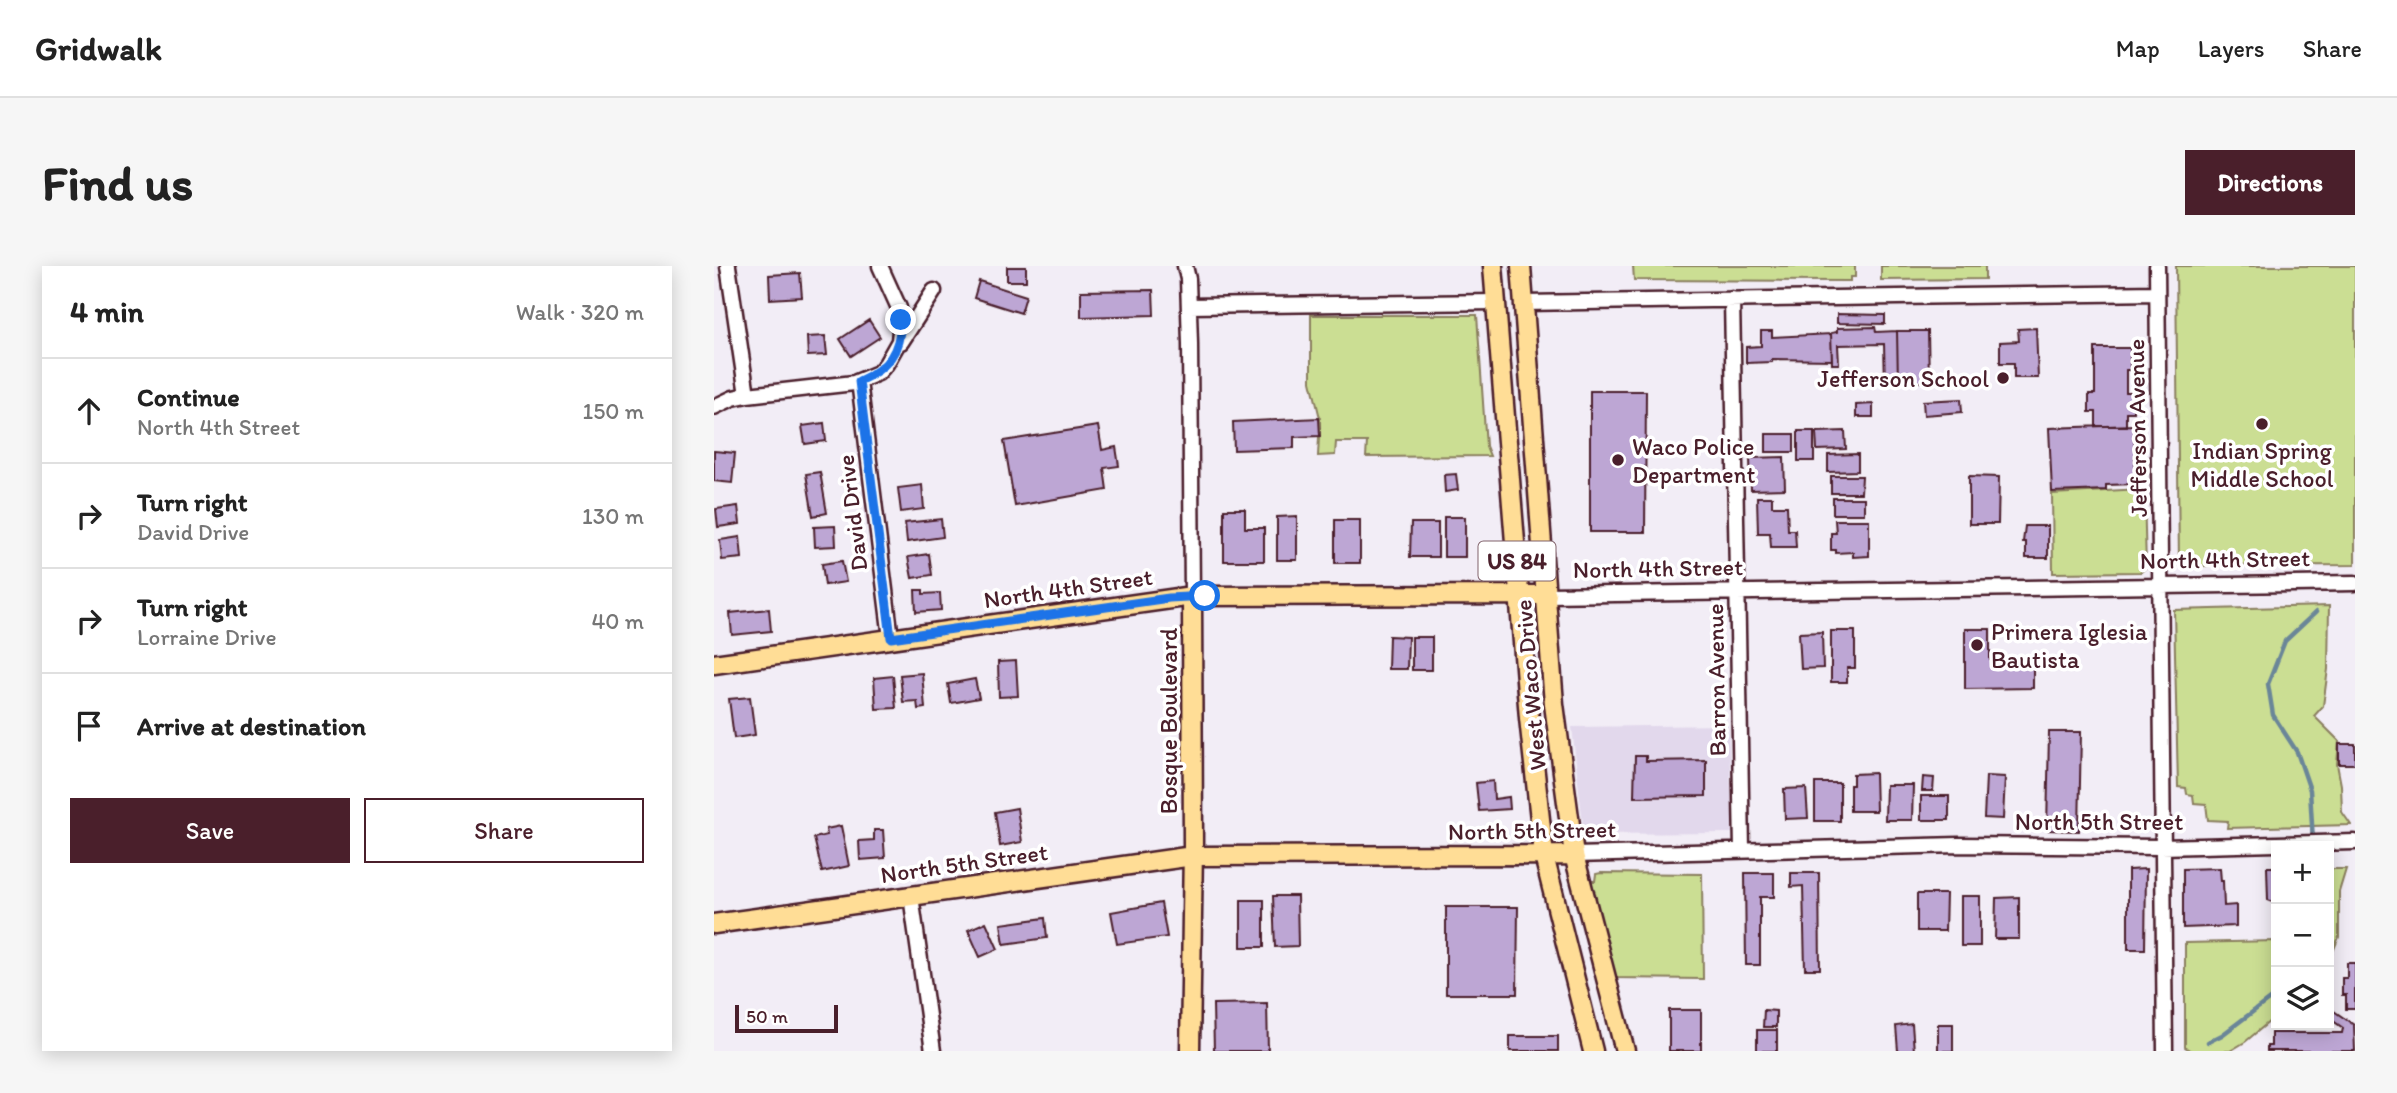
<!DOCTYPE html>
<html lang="en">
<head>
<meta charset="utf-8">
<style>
	:root { --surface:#fff; --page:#f6f6f6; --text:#222; --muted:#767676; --line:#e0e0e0; --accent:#4a1f2b }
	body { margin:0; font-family:Itim,sans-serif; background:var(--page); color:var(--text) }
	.controls { position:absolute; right:21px; bottom:21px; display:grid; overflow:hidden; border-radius:0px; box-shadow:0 4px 18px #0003 }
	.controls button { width:63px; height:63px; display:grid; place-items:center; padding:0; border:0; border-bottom:2px solid var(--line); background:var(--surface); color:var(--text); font:35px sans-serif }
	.scale { position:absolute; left:21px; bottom:18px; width:103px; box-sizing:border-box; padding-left:7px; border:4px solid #4a1f2b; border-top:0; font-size:19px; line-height:24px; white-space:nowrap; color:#4a1f2b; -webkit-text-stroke:5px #fff; paint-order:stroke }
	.stop { position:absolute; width:21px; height:21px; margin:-16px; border:5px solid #1a73e8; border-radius:50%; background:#fff }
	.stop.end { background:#1a73e8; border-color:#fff; box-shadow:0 2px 7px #0008 }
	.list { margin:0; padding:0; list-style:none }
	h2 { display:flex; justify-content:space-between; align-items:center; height:91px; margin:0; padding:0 28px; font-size:30px }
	h2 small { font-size:23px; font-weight:400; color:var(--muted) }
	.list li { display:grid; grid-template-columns:46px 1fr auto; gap:21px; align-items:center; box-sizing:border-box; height:105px; padding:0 28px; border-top:2px solid var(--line) }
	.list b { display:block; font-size:26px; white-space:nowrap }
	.list p { margin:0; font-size:23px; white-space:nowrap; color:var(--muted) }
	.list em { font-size:23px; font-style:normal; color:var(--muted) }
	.actions { display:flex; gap:14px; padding:21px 28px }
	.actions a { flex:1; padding:16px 0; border:2px solid var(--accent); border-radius:0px; text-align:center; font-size:24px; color:var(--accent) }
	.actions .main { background:var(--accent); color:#fff }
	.icon { flex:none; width:38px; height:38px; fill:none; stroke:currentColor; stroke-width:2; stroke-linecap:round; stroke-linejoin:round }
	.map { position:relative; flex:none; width:1641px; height:785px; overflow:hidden; border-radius:0px }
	header { display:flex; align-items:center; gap:42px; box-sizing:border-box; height:98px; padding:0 35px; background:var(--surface); border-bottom:2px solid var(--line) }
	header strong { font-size:33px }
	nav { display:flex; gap:38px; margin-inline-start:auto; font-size:24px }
	.intro { display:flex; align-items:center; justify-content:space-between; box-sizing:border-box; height:168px; padding:0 42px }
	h1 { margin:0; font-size:49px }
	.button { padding:18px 32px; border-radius:0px; background:var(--accent); color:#fff; font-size:24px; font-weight:700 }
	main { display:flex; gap:42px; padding:0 42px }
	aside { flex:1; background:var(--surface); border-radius:0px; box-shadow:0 4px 18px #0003 }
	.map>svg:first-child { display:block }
</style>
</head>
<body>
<header>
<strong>Gridwalk</strong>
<nav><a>Map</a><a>Layers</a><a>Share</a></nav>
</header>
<div class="intro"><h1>Find us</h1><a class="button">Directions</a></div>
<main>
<aside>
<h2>4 min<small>Walk · 320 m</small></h2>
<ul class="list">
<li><svg class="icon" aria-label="ahead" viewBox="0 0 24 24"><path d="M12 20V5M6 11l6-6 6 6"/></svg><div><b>Continue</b><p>North 4th Street</p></div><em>150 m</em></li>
<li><svg class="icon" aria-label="right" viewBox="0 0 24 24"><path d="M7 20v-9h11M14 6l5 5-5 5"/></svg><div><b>Turn right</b><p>David Drive</p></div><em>130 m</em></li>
<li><svg class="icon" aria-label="right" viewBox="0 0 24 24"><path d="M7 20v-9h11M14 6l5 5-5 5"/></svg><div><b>Turn right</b><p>Lorraine Drive</p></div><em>40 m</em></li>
<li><svg class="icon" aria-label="arrive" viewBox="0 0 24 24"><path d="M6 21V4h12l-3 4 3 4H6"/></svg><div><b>Arrive at destination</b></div></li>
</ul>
<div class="actions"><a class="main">Save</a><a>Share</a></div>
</aside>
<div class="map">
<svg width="1641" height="785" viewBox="0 0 1641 785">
	<rect width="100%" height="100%" fill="#f2edf6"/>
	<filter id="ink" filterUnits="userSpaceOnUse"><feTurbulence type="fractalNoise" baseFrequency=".0143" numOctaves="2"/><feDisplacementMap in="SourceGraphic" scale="14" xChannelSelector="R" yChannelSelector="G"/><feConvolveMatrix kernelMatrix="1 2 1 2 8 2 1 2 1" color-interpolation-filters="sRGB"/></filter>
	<g filter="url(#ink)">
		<path fill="#e2d8ec" d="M1014,459L1019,567L870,568L858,461Z"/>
		<path fill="#cbde93" stroke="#8a7e5f" stroke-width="2" d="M919,0H1141V11H1136V15L920,14Z
			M1167,0H1271V13L1167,14Z
			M1462,0H1641V299L1465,300Z
			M597,49H763L772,180L776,190L652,191L653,176H622L621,189L604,190L606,152L597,115Z
			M1427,223L1430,227L1432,301L1427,306L1339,307L1338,228Z
			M1615,340L1614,403L1609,440L1600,450L1625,475L1623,498L1627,519L1628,546L1637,559L1513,562L1514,555L1494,554L1492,538L1480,537L1479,529L1473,528L1472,522L1464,521L1460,344Z
			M1615,603H1632L1625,626V671L1615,695Z
			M887,607L988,608L989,713L899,712L876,615H881L882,608Z
			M1562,675V750L1531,776L1516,785H1477L1471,781V677Z"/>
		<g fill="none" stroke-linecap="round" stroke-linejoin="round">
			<path stroke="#6b8698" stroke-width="4.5" d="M1599,576L1596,524L1583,486L1559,449L1554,418L1571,375L1602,346
				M1494,776L1508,769L1557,732L1562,725"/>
		</g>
		<path fill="#bda6d4" stroke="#4a1f2b" stroke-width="2" d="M293,1H312V15H293Z
			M86,7L88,31L56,33L55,9Z
			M265,15L312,30L307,47L260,32Z
			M439,24L440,49L367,51V25Z
			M1123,48L1171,49V58L1123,57Z
			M155,54L166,71L137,90L126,73Z
			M1161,61L1162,66L1183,65L1184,116L1171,117L1170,78L1124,79L1125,98H1118L1117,67L1123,66V62Z
			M1322,62L1324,112H1300V97H1286V76L1305,75L1304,63Z
			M1047,65H1058V71L1117,68L1118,94L1058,93V96L1032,97V81L1047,80Z
			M1183,65H1214L1215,116H1184Z
			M111,70L113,89L94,90L93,71Z
			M1381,82H1416V104H1412V126H1419V146H1412V160H1382V146H1375V128H1381Z
			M876,125H932L931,266H876Z
			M1247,133L1248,146L1210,149L1209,135Z
			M1159,138V151H1142V139Z
			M605,152L606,170L580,171V182L520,184L519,156Z
			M110,157L112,175L91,178L88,160Z
			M1420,159L1422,218L1392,219V224L1338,226L1335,162Z
			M384,160L388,184L402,181L405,200L390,202L393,224L301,240L290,175Z
			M1084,165H1100V195H1084Z
			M1131,165L1132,183L1103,184L1102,166Z
			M1052,168H1080V186H1052Z
			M0,185L21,187L18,217L0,215Z
			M1144,188V205L1114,206V189Z
			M1070,191L1071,223L1037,224L1036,192Z
			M106,206L113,247L99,250L92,208Z
			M742,208L744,224L731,226L730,209Z
			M1117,210H1148L1147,227H1117Z
			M1255,210L1285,211L1284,258H1255Z
			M208,219L210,243L187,246L184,222Z
			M1043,231H1058V240H1073L1074,264H1081L1082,281H1057L1056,267H1044Z
			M1119,232H1150V248H1119Z
			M24,240L26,258L4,261L2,243Z
			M510,243H531V262H550V295H510Z
			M583,250V294H563V251Z
			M730,251H751V291H730Z
			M227,253L229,271L193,276L191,257Z
			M621,254H646V297H621Z
			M1121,254H1155V290L1139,291V286L1122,287V284H1117V267H1122Z
			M697,257H724V291H696Z
			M121,260L122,280L101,281L100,261Z
			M1311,260H1334V292H1312V276H1309Z
			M26,271L28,292L8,294L6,274Z
			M215,288L218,309L198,312L194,291Z
			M128,295L132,316L111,319L108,298Z
			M201,324H209V328L226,327L227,344L202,346Z
			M55,343L57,365L18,369L16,347Z
			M1251,363H1276V394H1319V422L1251,423Z
			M1117,365H1141V402H1133V416H1117Z
			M1108,366L1109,402L1087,403L1085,367Z
			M675,370L694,371L693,403H674Z
			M698,371H718V404H698Z
			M302,395L304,430L285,431L284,396Z
			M208,407L211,442L204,443L203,435L189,436L186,409Z
			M179,410L182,442L162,443L160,412Z
			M261,413L265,432L237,437L234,418Z
			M36,431L41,469L20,472L15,433Z
			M1335,466H1367L1365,565L1333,564Z
			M1625,478H1641V498H1625Z
			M921,490H932V495L992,494V530L920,531Z
			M1161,507L1162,545H1136V519H1139V508Z
			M1272,510L1291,511L1289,553L1270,552Z
			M1209,511L1220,512L1219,525H1208Z
			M779,515L780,533L795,531L796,543L765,545L762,517Z
			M1101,517H1126V555H1101Z
			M1172,519H1199L1198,554H1171Z
			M1092,522L1094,552L1071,553L1070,523Z
			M1207,530H1235V554H1207Z
			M303,542L308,576L286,580L281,546Z
			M127,560L135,600L108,606L100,572L113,569L112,563Z
			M160,564H169L171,592L146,594L145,575L160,574Z
			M1553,601H1562V637L1554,634Z
			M1506,602L1507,615H1509L1510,640L1522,639V660L1469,662V603Z
			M1432,603L1431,683H1414V604Z
			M1031,607H1060V631H1046V699H1032Z
			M1077,607H1105L1106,703H1091L1089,620L1077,621Z
			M1203,628H1232L1231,665H1203Z
			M559,630H583L584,680L561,681Z
			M1247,630H1266V680H1247Z
			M1305,631V673H1281L1282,632Z
			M527,634H550V681H527Z
			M447,637L453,671L403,678L397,646Z
			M732,641H804L803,728H732Z
			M331,652L333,672L290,678L287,658Z
			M272,656L284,683L266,691L254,664Z
			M1633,697H1641V743H1632V729H1628V712H1633Z
			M553,737L554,785H500L499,738Z
			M1617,743L1640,759L1641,785H1553V780H1557V767H1628L1629,762L1615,752Z
			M955,744H987V785H955Z
			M1050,744L1062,745V761H1049Z
			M1198,758L1200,785H1184L1182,760Z
			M1224,758H1239V785H1224Z
			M1043,764H1063V785H1043Z
			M796,770H844V785H796Z"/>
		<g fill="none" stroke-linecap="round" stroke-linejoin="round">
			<defs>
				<path id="minor" d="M14,0L33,129
					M471,0L474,13L476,78L478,330
					M1443,0L1451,785
					M1018,33L1028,584
					M810,37L1443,27
					M475,40L782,36
					M187,76L220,25
					M145,115L177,372
					M0,141L19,132L33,129L140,117L164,107L172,98L185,75L187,54L185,42L166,0
					M833,329L1641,317
					M860,589L1245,579L1447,581L1641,576
					M197,630L219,785"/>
				<path id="major" d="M779,0L815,452L830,590L879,785
					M807,0L840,438L850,514L860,589L911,785
					M0,398L478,330L833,329
					M0,658L479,590L860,589
					M476,785L479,581L478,330"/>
			</defs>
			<use href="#minor" stroke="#4a1f2b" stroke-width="19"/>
			<use href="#major" stroke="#4a1f2b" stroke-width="23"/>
			<use href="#minor" stroke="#fff" stroke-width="14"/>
			<use href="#major" stroke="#ffdd96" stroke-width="18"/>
		</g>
	</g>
	<g fill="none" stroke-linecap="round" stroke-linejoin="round" filter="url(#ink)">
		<path stroke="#1a73e8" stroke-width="9" d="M187,54C186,87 174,102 145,115L177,372L455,332L491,330"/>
	</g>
	<g fill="#4a1f2b" stroke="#fff" stroke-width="2.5">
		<circle cx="1289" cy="112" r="7"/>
		<circle cx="1548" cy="158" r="7"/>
		<circle cx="904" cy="194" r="7"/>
		<circle cx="1263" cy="379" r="7"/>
	</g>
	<g text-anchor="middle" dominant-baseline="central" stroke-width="7" stroke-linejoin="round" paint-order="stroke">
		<rect fill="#fff" stroke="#80626b" stroke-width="2" x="764.5" y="275.5" width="77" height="39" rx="5"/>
		<g font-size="23" font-weight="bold" fill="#4a1f2b">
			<text x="803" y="295">US 84</text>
		</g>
		<g font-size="24" fill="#4a1f2b" stroke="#fff" text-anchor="start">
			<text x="1275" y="112" text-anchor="end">Jefferson School</text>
			<text x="918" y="180">Waco Police<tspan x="918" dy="28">Department</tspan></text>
			<text x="1548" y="184" text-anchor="middle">Indian Spring<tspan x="1548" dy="28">Middle School</tspan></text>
			<text x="1277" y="365">Primera Iglesia<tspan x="1277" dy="28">Bautista</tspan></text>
		</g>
		<g font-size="24" fill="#4a1f2b" stroke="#fff">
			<text transform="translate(1423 162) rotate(-91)">Jefferson Avenue</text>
			<text transform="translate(138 247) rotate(-97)">David Drive</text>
			<text transform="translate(1511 293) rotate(-1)">North 4th Street</text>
			<text transform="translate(944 302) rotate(-1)">North 4th Street</text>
			<text transform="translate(354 322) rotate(-8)">North 4th Street</text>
			<text transform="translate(1002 414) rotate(-91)">Barron Avenue</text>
			<text transform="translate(816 419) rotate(-95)">West Waco Drive</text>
			<text transform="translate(454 455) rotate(-90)">Bosque Boulevard</text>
			<text x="1385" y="555">North 5th Street</text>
			<text transform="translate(818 564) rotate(-1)">North 5th Street</text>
			<text transform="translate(250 597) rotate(-8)">North 5th Street</text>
		</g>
	</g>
</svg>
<div class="controls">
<button>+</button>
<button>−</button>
<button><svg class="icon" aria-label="layers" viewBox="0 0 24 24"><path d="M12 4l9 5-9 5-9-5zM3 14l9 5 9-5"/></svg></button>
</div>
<div class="scale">50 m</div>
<div class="stop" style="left:491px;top:330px"></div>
<div class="stop end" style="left:187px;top:54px"></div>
</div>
</main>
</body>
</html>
